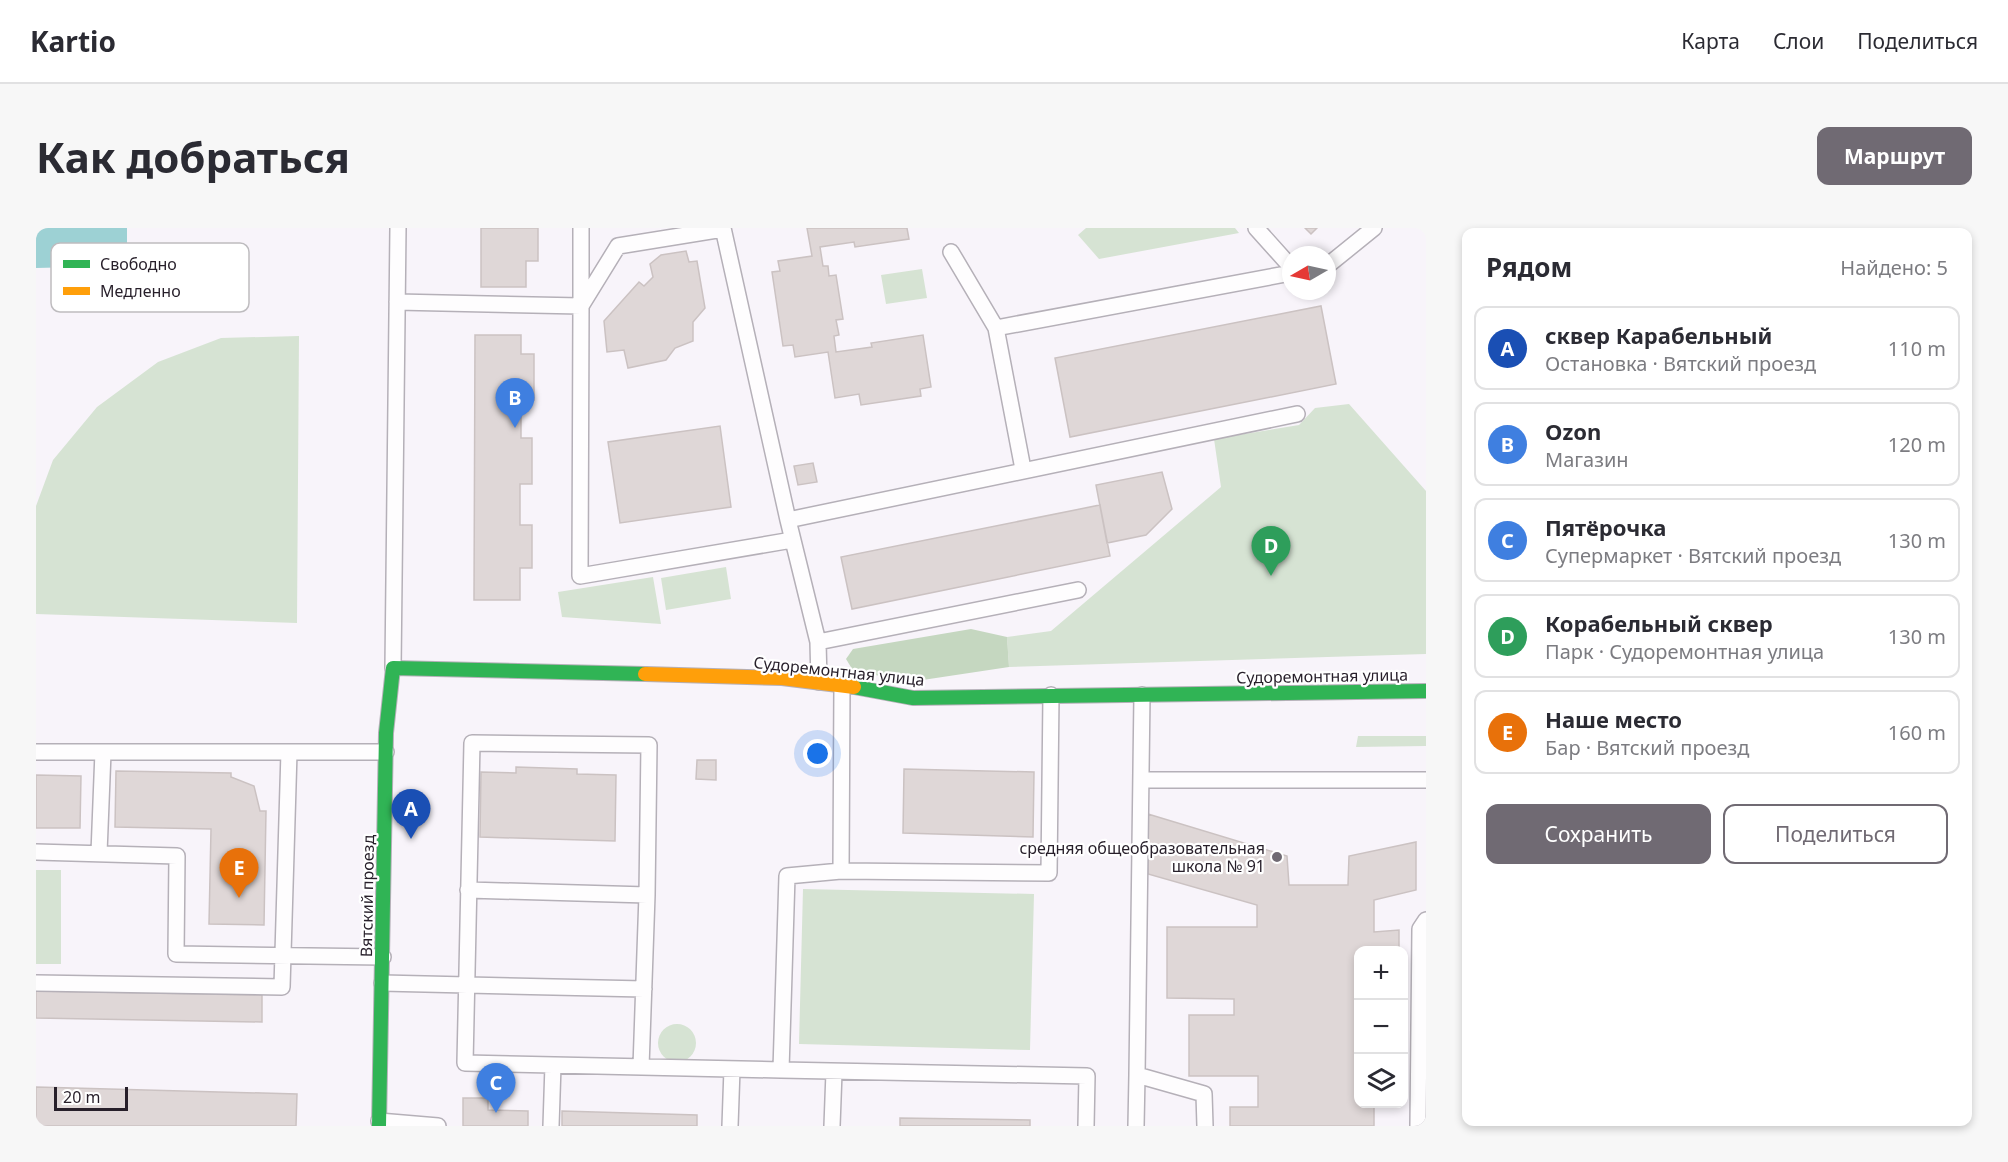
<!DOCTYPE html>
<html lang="ru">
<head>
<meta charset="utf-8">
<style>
	:root { --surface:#fff; --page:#f7f7f7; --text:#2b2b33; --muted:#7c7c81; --line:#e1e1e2; --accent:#706a73 }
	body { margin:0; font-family:"Noto Sans",sans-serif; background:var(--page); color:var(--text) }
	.controls { position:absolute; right:18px; bottom:18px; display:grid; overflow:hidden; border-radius:12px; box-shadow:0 3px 9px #0003 }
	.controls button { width:54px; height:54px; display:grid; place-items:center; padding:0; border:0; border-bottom:2px solid var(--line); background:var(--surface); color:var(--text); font:30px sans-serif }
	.compass { position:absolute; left:1246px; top:18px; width:54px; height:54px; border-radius:50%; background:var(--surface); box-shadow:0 3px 9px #0003; rotate:261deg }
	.scale { position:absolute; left:18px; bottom:15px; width:74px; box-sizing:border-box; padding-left:6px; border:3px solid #271f2a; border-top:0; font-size:16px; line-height:21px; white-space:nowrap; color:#271f2a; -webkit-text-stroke:4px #fff; paint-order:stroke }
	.you { position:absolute; left:782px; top:526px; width:21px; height:21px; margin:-15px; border:4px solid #fff; border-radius:50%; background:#1a73e8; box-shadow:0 0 0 9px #1a73e833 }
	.badge { display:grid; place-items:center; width:39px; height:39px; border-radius:50%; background:var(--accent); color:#fff; font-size:20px; font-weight:700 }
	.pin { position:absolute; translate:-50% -50px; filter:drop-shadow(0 2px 3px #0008) }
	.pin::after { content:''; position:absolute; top:32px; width:21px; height:18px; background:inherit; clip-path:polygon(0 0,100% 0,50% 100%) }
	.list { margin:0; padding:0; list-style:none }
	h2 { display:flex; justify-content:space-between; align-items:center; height:78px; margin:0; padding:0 24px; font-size:26px }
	h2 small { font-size:20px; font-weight:400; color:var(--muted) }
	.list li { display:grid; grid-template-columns:39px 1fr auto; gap:18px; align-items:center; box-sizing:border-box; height:84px; margin:0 12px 12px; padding:0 12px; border:2px solid var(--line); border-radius:12px }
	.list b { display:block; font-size:22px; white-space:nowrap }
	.list p { margin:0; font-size:20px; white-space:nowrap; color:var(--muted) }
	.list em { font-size:20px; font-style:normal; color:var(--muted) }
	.actions { display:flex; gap:12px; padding:18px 24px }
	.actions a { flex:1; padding:14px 0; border:2px solid var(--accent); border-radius:12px; text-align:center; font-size:21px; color:var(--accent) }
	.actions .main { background:var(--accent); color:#fff }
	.icon { flex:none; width:33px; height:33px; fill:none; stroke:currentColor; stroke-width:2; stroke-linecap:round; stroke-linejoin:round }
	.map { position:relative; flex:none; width:1390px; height:898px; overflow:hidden; border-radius:12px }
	header { display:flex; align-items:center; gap:36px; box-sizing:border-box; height:84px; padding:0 30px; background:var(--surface); border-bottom:2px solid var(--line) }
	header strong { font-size:28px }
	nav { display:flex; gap:33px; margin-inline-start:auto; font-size:21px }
	.intro { display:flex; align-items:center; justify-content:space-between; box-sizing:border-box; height:144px; padding:0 36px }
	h1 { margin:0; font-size:42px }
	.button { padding:15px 27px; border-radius:12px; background:var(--accent); color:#fff; font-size:21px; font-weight:700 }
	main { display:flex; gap:36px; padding:0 36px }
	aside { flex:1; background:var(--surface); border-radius:12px; box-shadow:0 3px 9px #0003 }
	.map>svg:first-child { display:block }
</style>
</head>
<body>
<header>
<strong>Kartio</strong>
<nav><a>Карта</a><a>Слои</a><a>Поделиться</a></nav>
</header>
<div class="intro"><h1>Как добраться</h1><a class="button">Маршрут</a></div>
<main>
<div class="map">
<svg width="1390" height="898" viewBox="0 0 1390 898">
	<rect width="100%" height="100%" fill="#f8f4fa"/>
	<path fill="#d6e3d3" d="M1050,0H1199L1203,5L1063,31L1042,7Z
		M886,41L891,70L850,76L845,47Z
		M263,108L261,395L0,386V278L17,232L61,179L122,134L185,110Z
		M1313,176L1390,263V426L973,439L971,409L1015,403L1185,259L1178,211L1263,197L1279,180Z
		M690,339L695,371L630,382L625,350Z
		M617,349L625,396L526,389L522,364Z
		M1322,508H1390V518L1320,519Z
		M0,642H25V736H0Z
		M767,661L998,666L994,822L763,816Z
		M622 815a19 19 0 1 1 38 0a19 19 0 1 1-38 0Z"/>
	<path fill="#c5d7c0" d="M935,401L971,409L973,439L880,453L818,444L810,431L817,421Z"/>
	<path fill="#9dd1d4" d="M0,0H91V16L69,35L42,39L0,40Z"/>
	<path fill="#dfd7d7" stroke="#cbc2c2" stroke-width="1.5" d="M445,0H502V33H490V59H445Z
		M771,0H871L873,11L819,19L818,14L784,19L787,38H792L793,48L800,47L807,91L800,92L803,107L798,108L800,124L836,119L835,115L887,107L895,159L884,161L885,168L825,177L823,166L799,170L792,124L759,129L757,117L747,118L736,44L744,43L742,33L776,28Z
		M1269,0H1281L1275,6Z
		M650,23L653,34L661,33L669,80L657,94V113L639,120L630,132L592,140L588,122L571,124L568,93L603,54L608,58L617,49L614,36L625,27Z
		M1285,78L1300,156L1034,209L1019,130Z
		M439,107H485V126H498V172H485V210H496V256H484V297H496V340H484V372H438Z
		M684,198L695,279L584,295L572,214Z
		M777,235L781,254L762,257L758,238Z
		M1126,244L1136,281L1110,307L1071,315L1060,257Z
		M1064,277L1074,328L816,381L805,329Z
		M661,532H680V552L660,551Z
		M480,539L541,541V546L580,547L579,613L444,609L445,544L480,545Z
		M868,541L998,544L997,609L867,605Z
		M80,543L195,545V549L218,558L224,583H230L228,697L173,696L175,601L79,599Z
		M0,547L45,548L44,600H0Z
		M1112,586L1251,628L1253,657H1312L1313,628L1380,614V662L1338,672V704L1363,702V722H1322V876H1338V898H1194V879H1222V848H1153V787H1198V771L1131,770V699H1221V677L1112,646Z
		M0,763L226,767V794L0,790Z
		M0,859L261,866L260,898H0Z
		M427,870H452V882L492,883V898H427Z
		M526,883L661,887V898H526Z
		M864,890L994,892V898H864Z"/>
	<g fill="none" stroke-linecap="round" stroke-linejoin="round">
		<defs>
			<path id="lane" d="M687,0L752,292
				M1220,0L1255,39
				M687,1L582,18L545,78L544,348L756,312
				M915,24L960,100L987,241
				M1291,38L1338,0
				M361,74L545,78V0
				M960,100L1255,45
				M782,414L1042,362
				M357,440L362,0
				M783,454L782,414L752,292L1261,186
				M806,457L805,643L1013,645L1015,467
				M1106,467L1101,847L1168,866L1169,898
				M0,524H350
				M1106,552H1390
				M0,624L141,628L140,726L347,729
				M63,625L67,524
				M805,643L751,648L745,842L1051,848L1050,898
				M432,662L611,667L613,517L436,515L429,835L745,842
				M0,755L246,759L253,524
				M346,755L608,761
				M605,839L611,667
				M343,893L402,898
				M515,898L517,837
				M694,898L696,841
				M796,898L798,844
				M1100,898L1101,847
				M1382,898L1384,701L1390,692"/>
			<path id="fast" d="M818,459L877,470L1390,463
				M343,898L350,505L357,440L609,446"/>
			<path id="slow" d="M609,446L746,450L818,459"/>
		</defs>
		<use href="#lane" stroke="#b5b0b8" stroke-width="18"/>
		<use href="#fast" stroke="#b5b0b8" stroke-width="16"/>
		<use href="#slow" stroke="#b5b0b8" stroke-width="16"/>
		<use href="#lane" stroke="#fefdfe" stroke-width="15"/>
		<use href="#fast" stroke="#30b455" stroke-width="14"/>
		<use href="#slow" stroke="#ff9f0a" stroke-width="14"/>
	</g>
	<circle fill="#706a73" stroke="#fff" stroke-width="2" cx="1241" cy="629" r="6"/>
	<g text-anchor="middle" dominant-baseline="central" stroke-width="4.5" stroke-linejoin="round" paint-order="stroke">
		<g font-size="16" fill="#271f2a" stroke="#fff">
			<text transform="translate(803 443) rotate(6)">Судоремонтная улица</text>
			<text transform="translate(1286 448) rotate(-1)">Судоремонтная улица</text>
			<text transform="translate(331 668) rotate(-89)">Вятский проезд</text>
		</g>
		<g font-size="16" fill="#271f2a" stroke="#fff" text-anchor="end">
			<text x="1229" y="620">средняя общеобразовательная<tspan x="1229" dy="18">школа № 91</tspan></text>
		</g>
	</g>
	<rect x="15" y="15" width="198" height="69" rx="9" fill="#fff" stroke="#bebcbf" stroke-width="1.5"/>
	<rect x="27" y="32" width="27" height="8" fill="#30b455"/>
	<rect x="27" y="59" width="27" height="8" fill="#ff9f0a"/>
	<g font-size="16" fill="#271f2a">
		<text x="64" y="42">Свободно</text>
		<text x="64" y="69">Медленно</text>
	</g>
</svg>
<div class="controls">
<button>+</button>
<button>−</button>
<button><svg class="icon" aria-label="layers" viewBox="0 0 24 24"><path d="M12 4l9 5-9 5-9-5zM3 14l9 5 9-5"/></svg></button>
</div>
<svg class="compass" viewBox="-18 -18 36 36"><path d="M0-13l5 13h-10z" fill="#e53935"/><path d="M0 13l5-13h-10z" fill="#7c7c81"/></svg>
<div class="scale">20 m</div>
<div class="you"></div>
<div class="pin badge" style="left:375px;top:611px;background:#1a4fb4">A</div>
<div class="pin badge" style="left:479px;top:200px;background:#3f7fe0">B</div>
<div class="pin badge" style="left:460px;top:885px;background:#3f7fe0">C</div>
<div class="pin badge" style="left:1235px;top:348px;background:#2e9e5b">D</div>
<div class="pin badge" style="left:203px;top:670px;background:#e8710a">E</div>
</div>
<aside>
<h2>Рядом<small>Найдено: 5</small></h2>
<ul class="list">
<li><span class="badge" style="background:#1a4fb4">A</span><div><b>сквер Карабельный</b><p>Остановка · Вятский проезд</p></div><em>110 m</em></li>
<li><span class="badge" style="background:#3f7fe0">B</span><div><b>Ozon</b><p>Магазин</p></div><em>120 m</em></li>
<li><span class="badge" style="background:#3f7fe0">C</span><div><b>Пятёрочка</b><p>Супермаркет · Вятский проезд</p></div><em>130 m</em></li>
<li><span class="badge" style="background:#2e9e5b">D</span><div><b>Корабельный сквер</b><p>Парк · Судоремонтная улица</p></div><em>130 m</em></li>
<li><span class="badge" style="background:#e8710a">E</span><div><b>Наше место</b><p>Бар · Вятский проезд</p></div><em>160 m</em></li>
</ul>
<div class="actions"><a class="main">Сохранить</a><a>Поделиться</a></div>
</aside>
</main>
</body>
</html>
